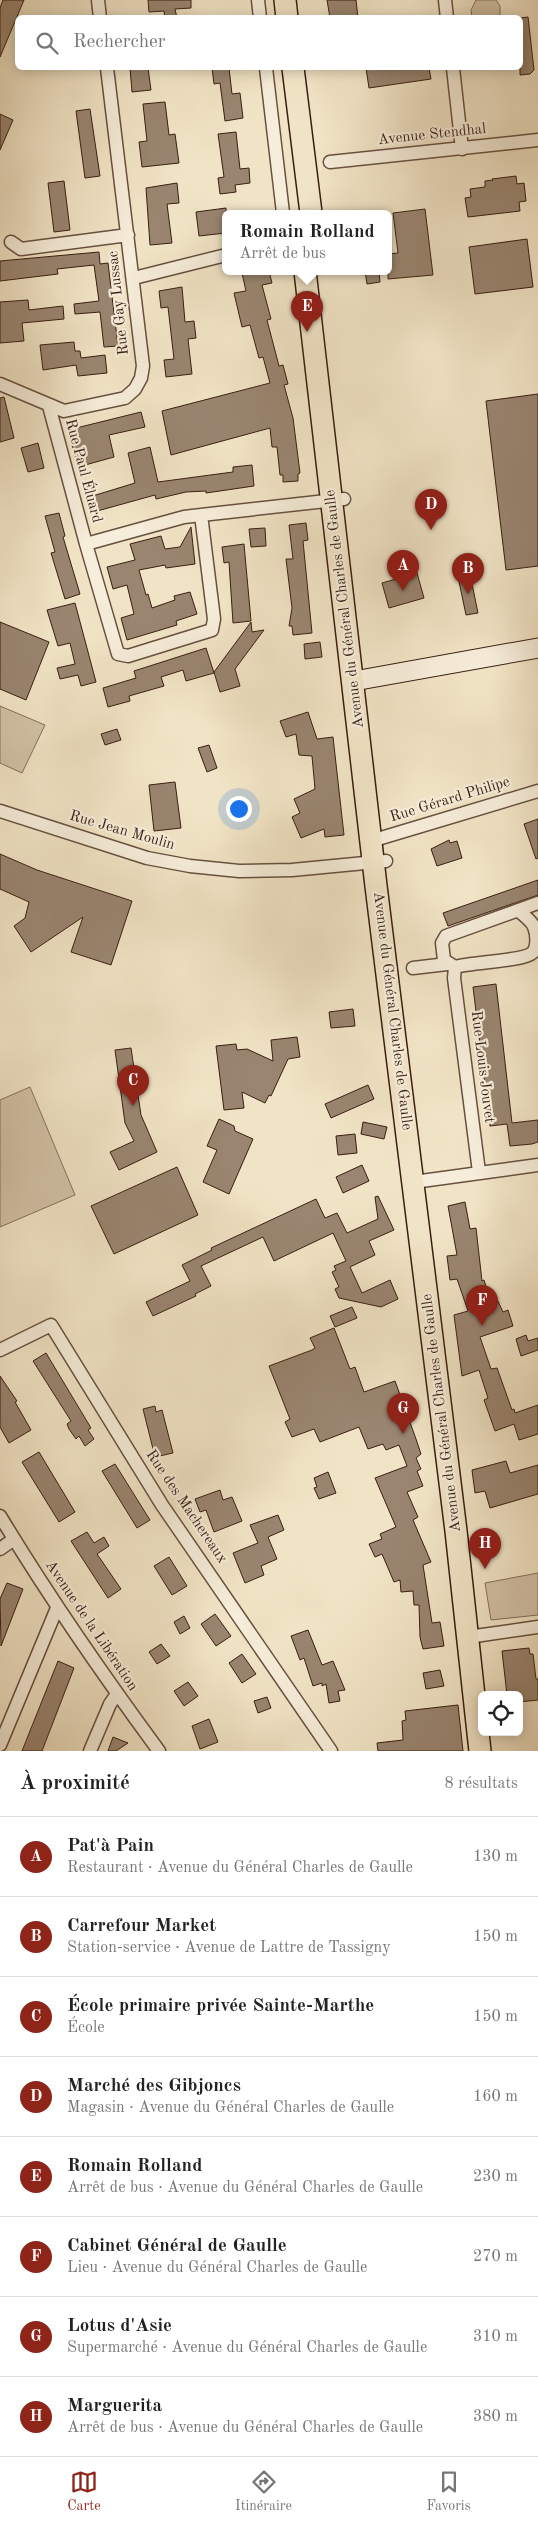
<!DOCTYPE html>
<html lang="fr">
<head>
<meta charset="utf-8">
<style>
	:root { --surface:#fff; --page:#f6f6f6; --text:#222; --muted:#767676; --line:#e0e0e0; --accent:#8f2418 }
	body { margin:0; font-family:"Old Standard TT",serif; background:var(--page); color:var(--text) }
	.controls { position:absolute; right:15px; bottom:15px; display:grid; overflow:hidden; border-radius:8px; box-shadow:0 2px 12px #0003 }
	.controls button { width:45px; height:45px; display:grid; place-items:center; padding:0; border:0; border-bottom:1px solid var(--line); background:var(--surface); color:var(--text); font:25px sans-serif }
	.you { position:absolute; left:238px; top:808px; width:18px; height:18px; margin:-12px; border:4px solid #fff; border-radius:50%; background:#1a73e8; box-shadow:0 0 0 8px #1a73e833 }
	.badge { display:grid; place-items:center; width:32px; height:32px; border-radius:50%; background:var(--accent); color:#fff; font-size:16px; font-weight:700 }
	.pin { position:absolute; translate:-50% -41px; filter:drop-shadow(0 1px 2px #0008) }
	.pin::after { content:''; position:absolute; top:26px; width:18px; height:15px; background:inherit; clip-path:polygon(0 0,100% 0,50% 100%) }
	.popup { position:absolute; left:222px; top:210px; width:170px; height:65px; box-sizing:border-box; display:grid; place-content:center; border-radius:8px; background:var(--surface); filter:drop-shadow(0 1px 4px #0005); font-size:16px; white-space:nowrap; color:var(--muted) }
	.popup b { font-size:19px; color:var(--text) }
	.popup::after { content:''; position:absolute; left:50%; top:100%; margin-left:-10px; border:10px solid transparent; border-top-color:var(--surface) }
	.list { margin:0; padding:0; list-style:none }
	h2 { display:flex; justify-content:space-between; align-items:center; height:65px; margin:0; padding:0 20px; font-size:21px }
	h2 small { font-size:16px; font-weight:400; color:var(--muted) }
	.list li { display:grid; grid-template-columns:32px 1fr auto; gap:15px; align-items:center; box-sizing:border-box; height:80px; padding:0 20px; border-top:1px solid var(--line) }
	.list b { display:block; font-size:19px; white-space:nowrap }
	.list p { margin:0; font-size:16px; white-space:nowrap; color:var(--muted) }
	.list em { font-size:16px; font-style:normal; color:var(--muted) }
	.icon { flex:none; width:28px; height:28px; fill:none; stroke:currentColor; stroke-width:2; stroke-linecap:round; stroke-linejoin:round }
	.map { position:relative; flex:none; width:538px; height:1751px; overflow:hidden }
	.search { position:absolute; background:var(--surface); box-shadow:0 2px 12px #0003; left:15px; right:15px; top:15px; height:55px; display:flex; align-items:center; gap:12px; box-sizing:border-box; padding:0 18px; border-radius:8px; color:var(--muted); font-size:19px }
	.sheet { height:705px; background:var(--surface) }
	nav { display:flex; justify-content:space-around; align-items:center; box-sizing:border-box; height:70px; border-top:1px solid var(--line); background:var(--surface); font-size:14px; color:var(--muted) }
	nav a { display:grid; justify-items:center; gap:2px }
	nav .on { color:var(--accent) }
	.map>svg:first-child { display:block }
</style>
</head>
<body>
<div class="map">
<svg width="538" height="1751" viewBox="0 0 538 1751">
	<rect width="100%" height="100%" fill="#f1e4c6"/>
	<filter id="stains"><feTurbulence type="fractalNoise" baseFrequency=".004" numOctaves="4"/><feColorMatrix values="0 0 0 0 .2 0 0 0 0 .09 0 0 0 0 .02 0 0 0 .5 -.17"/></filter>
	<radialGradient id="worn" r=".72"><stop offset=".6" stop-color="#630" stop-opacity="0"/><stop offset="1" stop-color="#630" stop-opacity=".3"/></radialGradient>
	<path fill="#d2c2a7" stroke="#86705c" d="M476,0H496L500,6V17H472L471,10Z
		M0,706L45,725L22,773L0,763Z
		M30,1087L75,1195L0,1227V1100Z
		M538,1573V1615L491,1620L485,1583Z"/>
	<path fill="#998570" stroke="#3a1e12" d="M3,0H24L0,57V8Z
		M148,0H191V8L175,9L177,18H165L164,11L149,12Z
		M327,0H356L358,18H330Z
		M528,17L534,70L530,74L520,75V18Z
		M130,68H148L151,90L132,92Z
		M212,68H229L232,94L240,93L243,118L225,121L220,83L214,84Z
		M366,68H429L431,79L369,88Z
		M165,102L169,135L175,134L179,163L142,167L139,142L147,141L143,104Z
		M90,109L100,176L85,178L76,111Z
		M0,114L13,120L0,150Z
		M236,132L240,169L249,168L250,183L235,185L236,192L220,194L218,178L224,177L218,134Z
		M516,176L517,184L524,183L526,201L519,202L520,211L468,217L465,198L471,197L470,189L485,187V181L493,180L492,179Z
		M64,181L70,230L54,232L48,183Z
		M177,183L179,203L167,204L172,243L150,245L146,188Z
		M226,208V233L199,236L196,212Z
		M425,209L433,275L388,279V254L398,253L393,213Z
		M527,239L533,287L475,294L469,247Z
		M99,252L100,264L108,263L118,346L104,347L100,312L75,314L74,304L99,301L94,265L57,269L58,274L0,281V261Z
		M248,271H269L272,283L262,285L271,319L267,320L279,366L283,365L288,384L284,385L293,418L300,473L298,474V481L283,482V475H280L277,447H272L270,428L171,455L162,411L270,383L263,357L259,358L250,325L242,327L234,293L246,291L242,273Z
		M365,271H379L380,282L367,284Z
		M182,287L185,322L194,321L196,338L188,339L192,374L166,377L164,360L174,359L168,307L161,308L159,291Z
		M28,300L29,310L63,306L64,319L22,323L24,341L0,343V302Z
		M74,342L75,351H80L81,358L105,355L107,373L78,376L76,365L43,370L40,345Z
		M538,394V566L506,570L486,401Z
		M4,397L14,438L0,442V398Z
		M141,412L145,427L109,435L114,457L78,467L68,430Z
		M38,443L44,468L28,472L21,448Z
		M150,447L158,482L233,472V467L252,465L254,486L206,493V491L186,492L156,499L155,495L90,513L86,498L135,483L128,453Z
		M59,513L65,536L63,537L80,594L65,599L51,553L55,552L45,516Z
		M306,523L308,540L303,541L312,633L293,635L292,626H289L292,608L286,559H293L289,525Z
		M191,527L195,564L166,568L165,565L139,570L146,595L148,594L152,608L175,600L174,596L190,592L197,614L176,621L177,625L127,640L121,618L134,614L127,585L113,589L107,567L135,560L130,544L161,536L165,549L180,547Z
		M265,528L266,546L251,547L249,529Z
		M244,544L251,621L233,623L229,562L224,563L222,547Z
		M469,569L478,613L466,615L457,572Z
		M417,573L424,598L389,608L382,583Z
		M75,603L96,682L81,686L78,675L60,679L57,668L75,664L70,643L58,646L47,610Z
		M0,622L49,642L26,700L0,689Z
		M251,622L252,632L264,630L235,669L240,686L220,692L214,672Z
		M320,642L322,657L305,659L304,644Z
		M206,648L214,673L186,681L183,670L161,677L164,686L129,696L130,701L108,707L103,688L136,678L134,671Z
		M308,712L317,739L333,737L344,835L325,837L324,829L301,838L292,817L300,813L294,799L315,789L312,756L299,755L296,734L286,737L280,721Z
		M117,729L121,740L105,745L101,734Z
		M209,745L217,768L207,772L198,748Z
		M175,782L181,828L154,831L149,785Z
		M538,819V858L536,859L524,824Z
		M449,840L450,843L457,841L462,858L437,866L431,849Z
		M0,854L37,870L132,901L111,965L71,952L83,917L31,952L14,926L25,918L29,902L0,889Z
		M538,880V895L448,926L443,913Z
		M496,984L512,1123L538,1120V1142L532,1144L510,1146L507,1124L490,1126L473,987Z
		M353,1009L355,1026L331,1028L329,1012Z
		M297,1037L300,1057L288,1059L271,1096L269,1095L265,1103L242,1092L244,1108L224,1110L216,1046L236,1044L237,1050L247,1049L273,1061L271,1040Z
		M131,1048L141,1115L157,1152L119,1170L110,1152L134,1141L125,1123L115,1050Z
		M368,1085L374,1099L331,1118L325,1104Z
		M219,1119L234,1126L235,1131L253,1139L229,1194L203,1182L217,1150L207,1146Z
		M363,1122L387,1127L384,1139L361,1134Z
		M355,1134L357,1153L338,1155L336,1136Z
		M362,1165L369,1181L343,1193L336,1177Z
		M177,1167L198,1215L114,1254L91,1206Z
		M378,1196L394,1230L369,1241L375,1255L350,1267L362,1293L390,1280L398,1299L381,1307L339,1298L335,1289L339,1287L332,1272L336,1270L334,1266L346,1261L333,1233L274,1261L263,1237L201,1266L211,1286L195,1294L196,1296L153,1316L146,1302L190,1281L182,1265L212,1250L211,1248L316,1199L325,1218L337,1213L347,1233L378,1219L375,1197Z
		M465,1202L470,1229L476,1228L482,1281L484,1280L490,1299L496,1297L503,1312L508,1310L513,1326L480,1337L491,1369L497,1368L512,1410L514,1409L515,1413L538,1405V1434L519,1440L514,1424L495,1431L484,1400L488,1398L479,1370L462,1376L454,1315L468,1311L457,1279L450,1280L447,1256L457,1255L448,1206Z
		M352,1307L357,1318L335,1327L330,1316Z
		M334,1328L350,1369L355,1367L364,1392L395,1381L416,1439L421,1454L416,1458L421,1469L417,1471L423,1486L407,1492L418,1517L413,1520L431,1562L423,1565L432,1623L440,1622L444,1646L423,1649L420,1637L419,1605H414L413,1591L401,1592L400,1580L394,1582L382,1554L375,1557L369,1544L382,1539L380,1534L396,1527L375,1478L407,1466L399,1445L386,1450L383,1444L368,1449L359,1427L320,1442L314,1429L292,1437L285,1422L290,1419L269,1366L312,1350L315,1348L310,1338Z
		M526,1335L528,1341L538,1338V1350L521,1356L516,1339Z
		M46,1353L91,1428L88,1430L94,1439L85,1446L79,1436L76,1439L69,1429L67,1424L71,1421L33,1361Z
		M0,1376L17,1401L15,1402L31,1430L9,1443L0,1427Z
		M155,1406L156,1412L162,1410L173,1453L155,1457L143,1409Z
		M39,1452L75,1512L59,1522L22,1462Z
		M506,1461L510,1473L538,1465V1494L490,1508L485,1491L475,1493L472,1470Z
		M115,1464L150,1520L137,1528L102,1471Z
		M328,1472L336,1493L319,1499L314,1488L317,1487L314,1478Z
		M220,1490L223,1500L232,1497L242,1521L214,1532L206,1510L200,1512L195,1499Z
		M278,1515L284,1530L268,1537L277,1559L261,1566L264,1575L245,1583L233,1553L258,1543L250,1525Z
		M87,1532L94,1543L104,1537L109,1546L97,1554L121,1589L108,1598L71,1541Z
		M169,1557L187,1586L172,1595L154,1566Z
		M7,1583L23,1589L1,1646L0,1599Z
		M215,1614L231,1636L216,1646L201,1624Z
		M184,1616L190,1628L180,1634L174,1622Z
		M308,1630L322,1665L333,1661L345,1690L338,1691L340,1701L329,1703L326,1684L322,1686V1683L313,1686L304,1658L300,1660L291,1636Z
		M161,1644L170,1656L157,1664L149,1652Z
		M529,1648L530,1654H533L536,1679H538V1700L519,1702V1695H507L502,1651Z
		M242,1654L256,1674L242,1683L229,1663Z
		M58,1661L74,1668L42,1751H22Z
		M440,1670L444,1686L426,1689L423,1673Z
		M188,1682L198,1696L184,1706L174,1691Z
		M267,1697L271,1708L258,1713L254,1701Z
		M458,1705L463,1751H378L377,1743L403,1740L402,1721L406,1720L405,1711Z
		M209,1719L218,1742L200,1749L192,1726Z
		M113,1737L128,1743L116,1751H108Z"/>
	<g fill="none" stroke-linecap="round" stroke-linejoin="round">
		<defs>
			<path id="minor" d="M98,0L100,18
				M258,0L260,18
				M445,0L447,18
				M266,68L283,213
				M453,68L462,149
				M330,162L538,140
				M11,242L21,249L128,235
				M134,278L226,255
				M0,384L64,411L125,398L135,389L141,378L143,366L107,68
				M49,406L86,544
				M201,515L214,619L212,630L128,656L118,654L86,544L184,517L201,515L344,499
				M0,811L147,858L190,866L239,871L292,870L386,861
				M371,841L538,791
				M455,967L444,960L442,943L446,936L538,903
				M413,968L447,964
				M479,1172L454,978L455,967C471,962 524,961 532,953C538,948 537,934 534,927C532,921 523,915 518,910
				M414,1182L538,1165
				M0,1350L51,1325L162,1505L331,1751
				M0,1516C49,1597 103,1675 159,1751
				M0,1549L14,1539
				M468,1637L538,1627
				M0,1745L57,1608
				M90,1751L110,1704L117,1694"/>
			<path id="secondary" d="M354,681L538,648"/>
			<path id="primary" d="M285,0L287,18
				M293,68L311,213
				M305,271L376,886L456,1531L480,1751"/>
		</defs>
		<use href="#minor" stroke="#68503f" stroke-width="15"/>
		<use href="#secondary" stroke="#3a1e12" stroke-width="21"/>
		<use href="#primary" stroke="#3a1e12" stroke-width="24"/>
		<use href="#minor" stroke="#f6edda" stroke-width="12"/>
		<use href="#secondary" stroke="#f6edda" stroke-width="19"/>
		<use href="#primary" stroke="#f1e4c6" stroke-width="21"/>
	</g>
	<g text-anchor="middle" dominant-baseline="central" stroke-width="4.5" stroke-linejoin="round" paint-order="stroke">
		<g font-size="15" fill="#3a1e12" stroke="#f6edda">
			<text transform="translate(432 135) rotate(-6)">Avenue Stendhal</text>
			<text transform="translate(119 303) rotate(-96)">Rue Gay Lussac</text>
			<text transform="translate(83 471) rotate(75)">Rue Paul Éluard</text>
			<text transform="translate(345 609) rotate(-97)">Avenue du Général Charles de Gaulle</text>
			<text transform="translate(450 800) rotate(-17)">Rue Gérard Philipe</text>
			<text transform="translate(122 831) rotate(16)">Rue Jean Moulin</text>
			<text transform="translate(392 1011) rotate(83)">Avenue du Général Charles de Gaulle</text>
			<text transform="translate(482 1067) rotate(83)">Rue Louis Jouvet</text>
			<text transform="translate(442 1413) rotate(-97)">Avenue du Général Charles de Gaulle</text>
			<text transform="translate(186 1507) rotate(56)">Rue des Machereaux</text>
			<text transform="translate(91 1626) rotate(56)">Avenue de la Libération</text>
		</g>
	</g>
	<rect width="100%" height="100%" filter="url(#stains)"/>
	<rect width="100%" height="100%" fill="url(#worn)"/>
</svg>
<div class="controls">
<button><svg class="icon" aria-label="locate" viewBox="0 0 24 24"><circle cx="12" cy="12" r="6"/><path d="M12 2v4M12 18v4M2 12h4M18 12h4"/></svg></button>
</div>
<div class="you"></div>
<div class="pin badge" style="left:403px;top:591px">A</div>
<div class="pin badge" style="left:468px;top:594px">B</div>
<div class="pin badge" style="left:133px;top:1106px">C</div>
<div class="pin badge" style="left:431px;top:530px">D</div>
<div class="pin badge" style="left:307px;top:332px">E</div>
<div class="popup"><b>Romain Rolland</b>Arrêt de bus</div>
<div class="pin badge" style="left:482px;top:1326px">F</div>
<div class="pin badge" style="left:403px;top:1434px">G</div>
<div class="pin badge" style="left:485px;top:1569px">H</div>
<div class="search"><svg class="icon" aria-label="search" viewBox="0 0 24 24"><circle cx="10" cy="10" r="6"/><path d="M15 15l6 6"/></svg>Rechercher</div>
</div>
<section class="sheet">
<h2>À proximité<small>8 résultats</small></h2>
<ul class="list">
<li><span class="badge">A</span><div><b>Pat'à Pain</b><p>Restaurant · Avenue du Général Charles de Gaulle</p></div><em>130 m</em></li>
<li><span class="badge">B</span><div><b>Carrefour Market</b><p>Station-service · Avenue de Lattre de Tassigny</p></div><em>150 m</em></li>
<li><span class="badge">C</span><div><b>École primaire privée Sainte-Marthe</b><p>École</p></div><em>150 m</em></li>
<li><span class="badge">D</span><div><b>Marché des Gibjoncs</b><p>Magasin · Avenue du Général Charles de Gaulle</p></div><em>160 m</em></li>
<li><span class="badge">E</span><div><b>Romain Rolland</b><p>Arrêt de bus · Avenue du Général Charles de Gaulle</p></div><em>230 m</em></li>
<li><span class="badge">F</span><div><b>Cabinet Général de Gaulle</b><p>Lieu · Avenue du Général Charles de Gaulle</p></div><em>270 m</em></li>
<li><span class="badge">G</span><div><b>Lotus d'Asie</b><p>Supermarché · Avenue du Général Charles de Gaulle</p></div><em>310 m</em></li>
<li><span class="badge">H</span><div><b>Marguerita</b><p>Arrêt de bus · Avenue du Général Charles de Gaulle</p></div><em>380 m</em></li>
</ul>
</section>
<nav>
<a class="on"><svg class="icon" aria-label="map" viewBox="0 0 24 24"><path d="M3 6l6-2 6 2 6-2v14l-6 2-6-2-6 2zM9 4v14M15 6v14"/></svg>Carte</a>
<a><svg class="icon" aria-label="directions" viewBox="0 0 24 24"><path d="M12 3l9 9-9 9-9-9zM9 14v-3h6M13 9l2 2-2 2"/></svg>Itinéraire</a>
<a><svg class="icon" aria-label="saved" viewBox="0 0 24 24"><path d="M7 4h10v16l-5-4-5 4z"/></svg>Favoris</a>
</nav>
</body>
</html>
